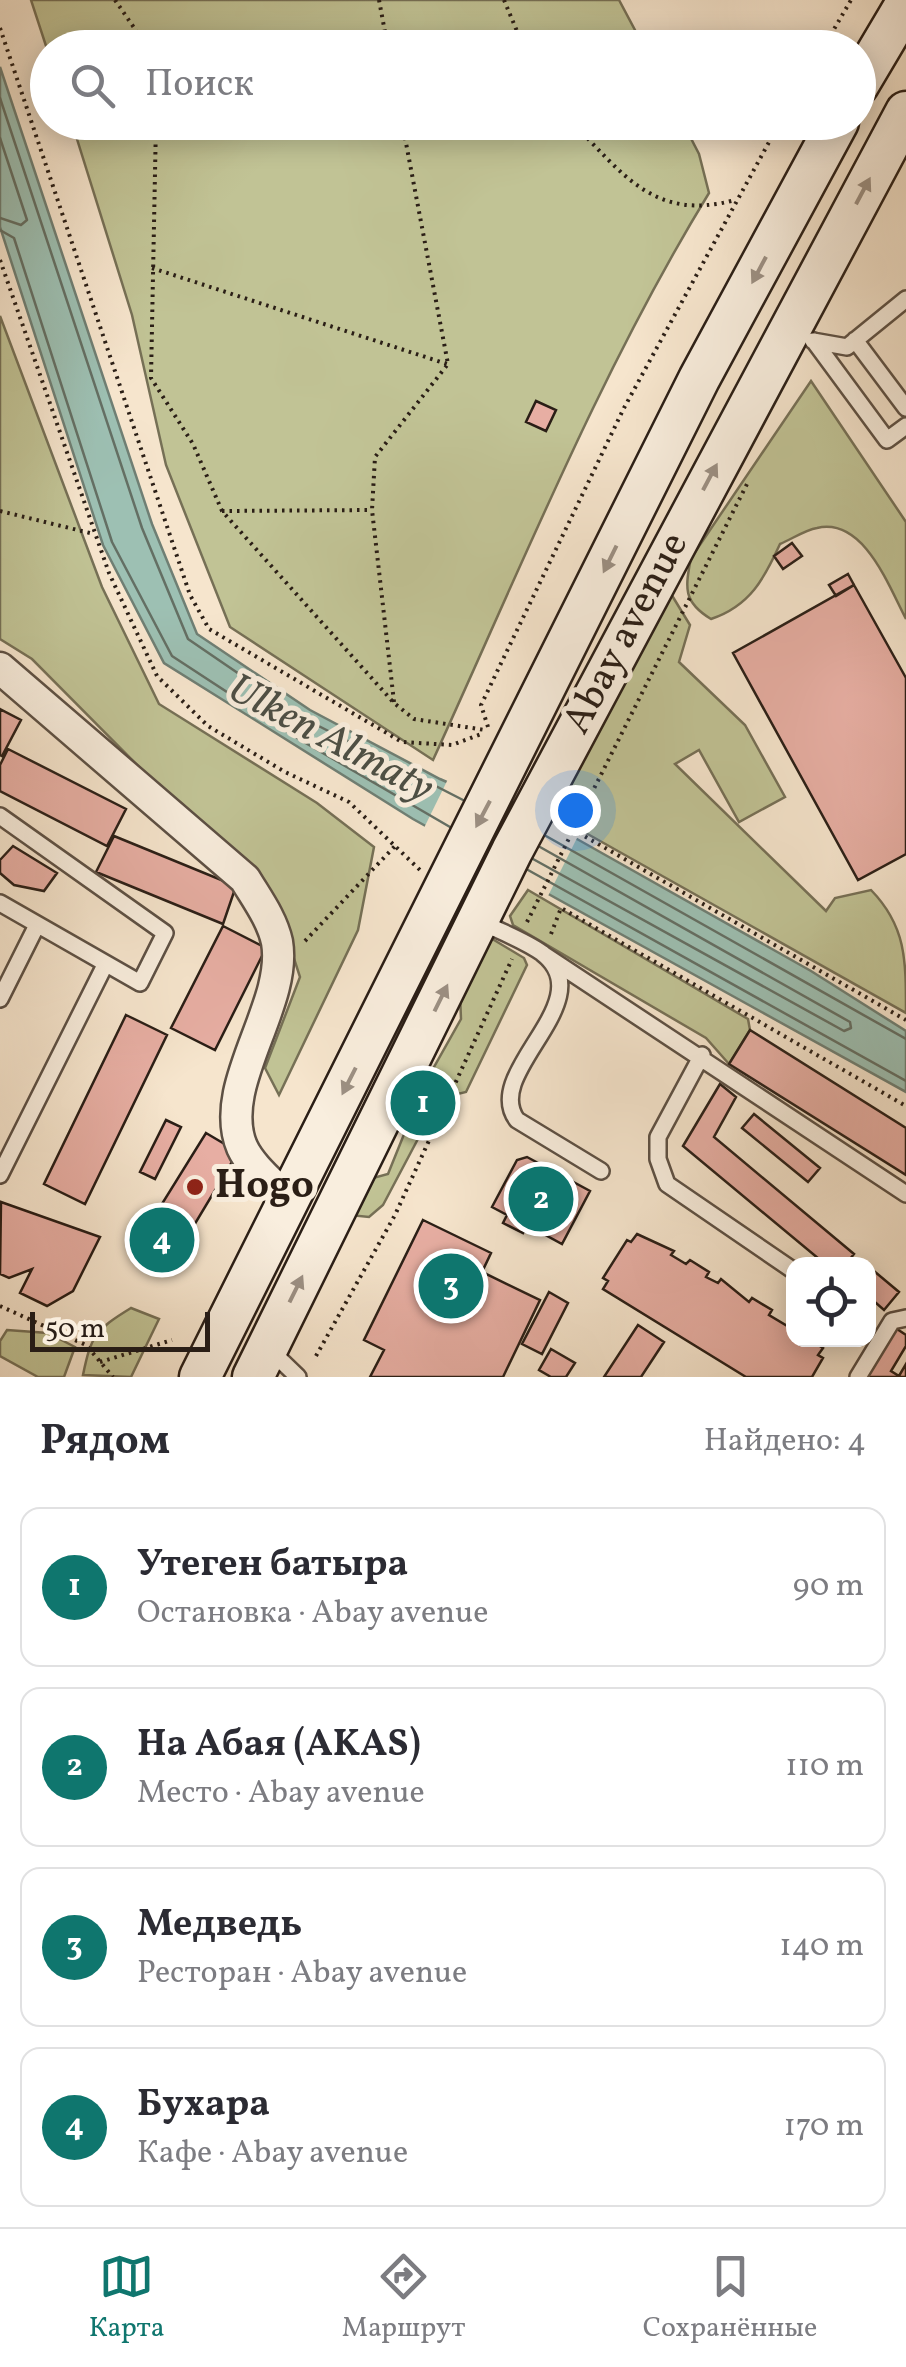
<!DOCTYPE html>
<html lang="ru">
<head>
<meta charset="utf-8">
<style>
	:root { --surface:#fff; --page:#f7f7f7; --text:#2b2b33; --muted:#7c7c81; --line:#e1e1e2; --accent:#0f766e }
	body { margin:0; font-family:Vollkorn,serif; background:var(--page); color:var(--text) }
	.controls { position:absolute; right:30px; bottom:30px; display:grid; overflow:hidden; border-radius:20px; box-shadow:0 5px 25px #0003 }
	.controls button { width:90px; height:90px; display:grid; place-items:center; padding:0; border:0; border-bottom:2px solid var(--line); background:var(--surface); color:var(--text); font:50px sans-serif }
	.scale { position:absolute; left:30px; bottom:25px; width:180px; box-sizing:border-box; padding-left:10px; border:5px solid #2a1e16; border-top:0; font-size:28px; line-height:35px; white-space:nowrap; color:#2a1e16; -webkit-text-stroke:8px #f9eede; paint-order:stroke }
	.you { position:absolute; left:575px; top:810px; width:35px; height:35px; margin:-25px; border:8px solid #fff; border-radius:50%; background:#1a73e8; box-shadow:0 0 0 15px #1a73e833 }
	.badge { display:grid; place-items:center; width:65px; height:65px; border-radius:50%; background:var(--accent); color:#fff; font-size:32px; font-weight:700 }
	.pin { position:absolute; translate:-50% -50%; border:5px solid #fff; box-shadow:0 2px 10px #0006 }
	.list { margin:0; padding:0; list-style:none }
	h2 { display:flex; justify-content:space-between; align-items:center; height:130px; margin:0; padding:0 40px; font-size:42px }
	h2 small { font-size:32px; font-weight:400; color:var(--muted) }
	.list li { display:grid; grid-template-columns:65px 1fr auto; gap:30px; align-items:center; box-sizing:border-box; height:160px; margin:0 20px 20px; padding:0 20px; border:2px solid var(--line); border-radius:20px }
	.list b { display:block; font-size:38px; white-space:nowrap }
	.list p { margin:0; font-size:32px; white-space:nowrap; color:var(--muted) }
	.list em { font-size:32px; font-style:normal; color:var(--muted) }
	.icon { flex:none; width:55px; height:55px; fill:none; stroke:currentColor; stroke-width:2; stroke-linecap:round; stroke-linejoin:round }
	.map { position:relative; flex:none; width:906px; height:1377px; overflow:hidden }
	.search { position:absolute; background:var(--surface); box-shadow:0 5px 25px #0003; left:30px; right:30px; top:30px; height:110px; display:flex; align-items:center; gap:25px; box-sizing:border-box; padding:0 35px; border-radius:55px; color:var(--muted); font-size:38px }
	.sheet { height:850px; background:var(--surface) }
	nav { display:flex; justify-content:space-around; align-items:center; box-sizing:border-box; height:140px; border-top:2px solid var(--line); background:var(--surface); font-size:28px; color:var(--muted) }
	nav a { display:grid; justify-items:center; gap:5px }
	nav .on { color:var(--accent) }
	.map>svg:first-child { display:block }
</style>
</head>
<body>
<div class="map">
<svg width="906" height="1377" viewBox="0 0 906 1377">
	<rect width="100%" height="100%" fill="#f6e5cd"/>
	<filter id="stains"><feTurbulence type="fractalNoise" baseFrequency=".002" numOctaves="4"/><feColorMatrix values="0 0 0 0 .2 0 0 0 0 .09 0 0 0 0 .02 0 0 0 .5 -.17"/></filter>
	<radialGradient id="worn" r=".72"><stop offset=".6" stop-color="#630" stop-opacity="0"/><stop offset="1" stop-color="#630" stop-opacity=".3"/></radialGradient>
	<path fill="#c1c395" stroke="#767056" stroke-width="2.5" d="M31,0H619L644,47L47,49Z
		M72,123H683L699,154L709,193C600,371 520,570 433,760L230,627L166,465L132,315Z
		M0,316L102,587L159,704L317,803L374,847L358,930L279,1095L265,1068L300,977L277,906L32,659L0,639Z
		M811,381L906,522V619C889,587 864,517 817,528C805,530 792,539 780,544C764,579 750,606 711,619C683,602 685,588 691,558Z
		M665,584L690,625L679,662L745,725L785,797L739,822L699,750L675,764L826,911L835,898L871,890C906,926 906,959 906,1013L552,814L563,801Z
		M528,890L748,1019L750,1030L729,1064L706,1038L513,925L510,916Z
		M489,937L524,958L527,965L466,1092L454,1095L429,1076L461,1019L460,994Z
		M411,1117L420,1135L383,1205L369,1217L349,1215L362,1181L388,1174Z
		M131,1308L159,1319L131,1377L83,1375C91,1336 95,1330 131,1308Z
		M7,1330L48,1333L75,1347L64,1377H38L0,1356V1341Z"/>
	<path fill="#9dc0b3" stroke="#6f7f74" stroke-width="2.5" d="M0,67L152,524L197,634L310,710L440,779L577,839L811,971L906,1031V1092L413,819L164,663L103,545L0,227Z"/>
	<path fill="#f6e5cd" d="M449,777L579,834L547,898L423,830Z"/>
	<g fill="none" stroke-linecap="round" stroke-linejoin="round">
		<path stroke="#646f64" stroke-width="2.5" d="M0,98L142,528L188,639L305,719L463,800
			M0,138L27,220L21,225L0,218
			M0,230L14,238L112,542L172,656L297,738L450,827
			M546,836L906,1039
			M533,859L844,1031L851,1028L850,1022L540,847
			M528,870L906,1081"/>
	</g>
	<path fill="#e7aea3" stroke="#2a1e16" stroke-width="2.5" d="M536,401L556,410L546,431L526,422Z
		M792,543L802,556L783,569L774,556Z
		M848,574L854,585L836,596L829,585Z
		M854,585L906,678V854L858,880L733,653Z
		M0,709L21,720L2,756L0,755Z
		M8,749L126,809L107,846L0,791V765Z
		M114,836L236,886L223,924L96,872Z
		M13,846L57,873L44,891L14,885L0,873V860Z
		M223,926L266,948L215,1050L171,1028Z
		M126,1015L167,1035L85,1204L44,1184Z
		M750,1030L906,1128V1175L729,1064Z
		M720,1084L736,1097L714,1137L854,1254L846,1264H825L683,1146Z
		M754,1114L820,1168L808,1182L742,1128Z
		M166,1120L181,1127L155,1179L140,1172Z
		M206,1133L238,1152L193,1227L160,1207Z
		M527,1157L590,1191L562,1244L527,1225L523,1233L503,1223L507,1215L492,1207L517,1160Z
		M1,1202L100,1237L73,1291L47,1306L20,1293L32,1269L9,1278L0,1274Z
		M144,1213L194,1238L177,1267L130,1241Z
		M423,1220L491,1253L482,1272L540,1300L503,1377H370L384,1350L364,1340Z
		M637,1234L674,1251L671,1255L686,1264L690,1260L709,1272L706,1277L718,1283L721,1279L749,1302L752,1298L772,1310L769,1315L789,1327L794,1324V1340H810L823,1348L818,1355L823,1358L812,1377H746L603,1289L608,1281L603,1278L627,1240L631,1242Z
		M868,1266L899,1292L884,1310L868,1296Z
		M549,1292L568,1303L542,1354L522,1344Z
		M638,1325L664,1342L641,1377H604Z
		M894,1327L906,1335V1346L891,1371L899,1376L906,1364V1377H863Z
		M551,1349L575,1363L566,1377H551L539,1370Z"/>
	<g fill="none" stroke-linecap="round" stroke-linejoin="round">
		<defs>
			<path id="service" d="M855,340L906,408
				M813,341L847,347L906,299
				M814,341L887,440L906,426
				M0,816L165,933L140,983L0,903
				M479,921C499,931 524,940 542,953C604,1001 481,1072 517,1120L601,1171
				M543,954L906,1194
				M0,999L37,925
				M702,1055L658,1137V1159L667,1184L794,1271
				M0,1175L105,965
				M269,1349L298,1377
				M858,1377L892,1321L906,1318"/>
			<path id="minor" d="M0,668L245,879C257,899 272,919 277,942C288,1006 216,1085 242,1147C251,1167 273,1184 288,1200"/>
			<path id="secondary" d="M858,85L906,4
				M200,1377L699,379L838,122
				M253,1377L512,851L906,112"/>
		</defs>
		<use href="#service" stroke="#5d5044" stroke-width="20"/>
		<use href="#minor" stroke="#5d5044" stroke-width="35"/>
		<use href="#secondary" stroke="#2a1e16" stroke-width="45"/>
		<path stroke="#2a1e16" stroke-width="4" stroke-dasharray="2.5 5" stroke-linecap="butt" d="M115,0L148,48
			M379,0L388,48
			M504,0L524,48
			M0,28L190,595L209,629L402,742L452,745L484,733
			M823,48L851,0
			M156,122L151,378L193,444L222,511L394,703L414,719L485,730
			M572,122C623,174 654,222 735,200
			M0,260L109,573L157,676L208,726L285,772L349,802L420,870
			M152,268L447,364
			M0,511L94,534
			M222,511L372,510
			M394,702L372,510L375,457L448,364L402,122
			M488,727L481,705L624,408L780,122
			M572,829L906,1020
			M527,922L747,484
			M551,934L561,908L906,1106
			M305,941L395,846
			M0,1306L86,1345L113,1377
			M316,1356L395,1215L512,959
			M100,1362L172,1340"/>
		<use href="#service" stroke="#f9eede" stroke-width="15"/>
		<use href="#minor" stroke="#f9eede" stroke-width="30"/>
		<use href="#secondary" stroke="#f9eede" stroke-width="40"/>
	</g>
	<defs><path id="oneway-solid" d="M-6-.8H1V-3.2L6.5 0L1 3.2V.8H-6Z" transform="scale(2.5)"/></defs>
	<g fill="#9c9084">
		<use href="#oneway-solid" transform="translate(863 191) rotate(-62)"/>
		<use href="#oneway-solid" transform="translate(759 270) rotate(118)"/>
		<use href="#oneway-solid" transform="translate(710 477) rotate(-62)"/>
		<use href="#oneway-solid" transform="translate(610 559) rotate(116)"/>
		<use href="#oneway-solid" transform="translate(483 814) rotate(118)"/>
		<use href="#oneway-solid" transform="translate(441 998) rotate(-64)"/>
		<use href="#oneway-solid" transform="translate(349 1081) rotate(117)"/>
		<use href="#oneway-solid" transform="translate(296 1289) rotate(-64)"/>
	</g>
	<circle fill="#8f2418" stroke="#f9eede" stroke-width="4" cx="195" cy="1187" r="10"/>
	<g text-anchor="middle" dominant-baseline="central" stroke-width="10" stroke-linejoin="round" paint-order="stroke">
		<g font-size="40" fill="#2a1e16" stroke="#f9eede">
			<text transform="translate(627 634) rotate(-62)">Abay avenue</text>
		</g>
		<g font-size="40" font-weight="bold" fill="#2a1e16" stroke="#f9eede" text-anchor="start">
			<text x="215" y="1187">Hogo</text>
		</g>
		<g font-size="42" font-style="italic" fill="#4c4f45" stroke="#f9eede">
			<text transform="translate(330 740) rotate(28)">Ulken Almaty</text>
		</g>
	</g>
	<rect width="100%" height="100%" filter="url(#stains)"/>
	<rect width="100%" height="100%" fill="url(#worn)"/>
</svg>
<div class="controls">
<button><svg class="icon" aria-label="locate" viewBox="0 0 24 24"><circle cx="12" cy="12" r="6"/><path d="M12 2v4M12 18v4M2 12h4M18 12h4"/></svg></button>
</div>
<div class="scale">50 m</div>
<div class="you"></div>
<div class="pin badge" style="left:423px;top:1103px">1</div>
<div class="pin badge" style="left:541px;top:1199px">2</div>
<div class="pin badge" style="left:451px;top:1286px">3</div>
<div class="pin badge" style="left:162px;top:1240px">4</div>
<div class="search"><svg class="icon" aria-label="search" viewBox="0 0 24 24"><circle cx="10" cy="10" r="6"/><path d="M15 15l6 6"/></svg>Поиск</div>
</div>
<section class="sheet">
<h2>Рядом<small>Найдено: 4</small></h2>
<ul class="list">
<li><span class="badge">1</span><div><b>Утеген батыра</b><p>Остановка · Abay avenue</p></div><em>90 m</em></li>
<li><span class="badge">2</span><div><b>На Абая (AKAS)</b><p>Место · Abay avenue</p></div><em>110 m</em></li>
<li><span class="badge">3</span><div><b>Медведь</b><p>Ресторан · Abay avenue</p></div><em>140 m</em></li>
<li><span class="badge">4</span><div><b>Бухара</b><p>Кафе · Abay avenue</p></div><em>170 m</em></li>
</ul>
</section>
<nav>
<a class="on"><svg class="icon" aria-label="map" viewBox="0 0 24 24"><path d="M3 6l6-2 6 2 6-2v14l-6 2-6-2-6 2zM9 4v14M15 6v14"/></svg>Карта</a>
<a><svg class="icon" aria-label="directions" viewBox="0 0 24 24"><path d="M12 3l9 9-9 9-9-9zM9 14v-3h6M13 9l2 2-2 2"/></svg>Маршрут</a>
<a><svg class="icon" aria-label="saved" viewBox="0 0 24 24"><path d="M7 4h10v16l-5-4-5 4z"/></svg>Сохранённые</a>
</nav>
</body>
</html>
